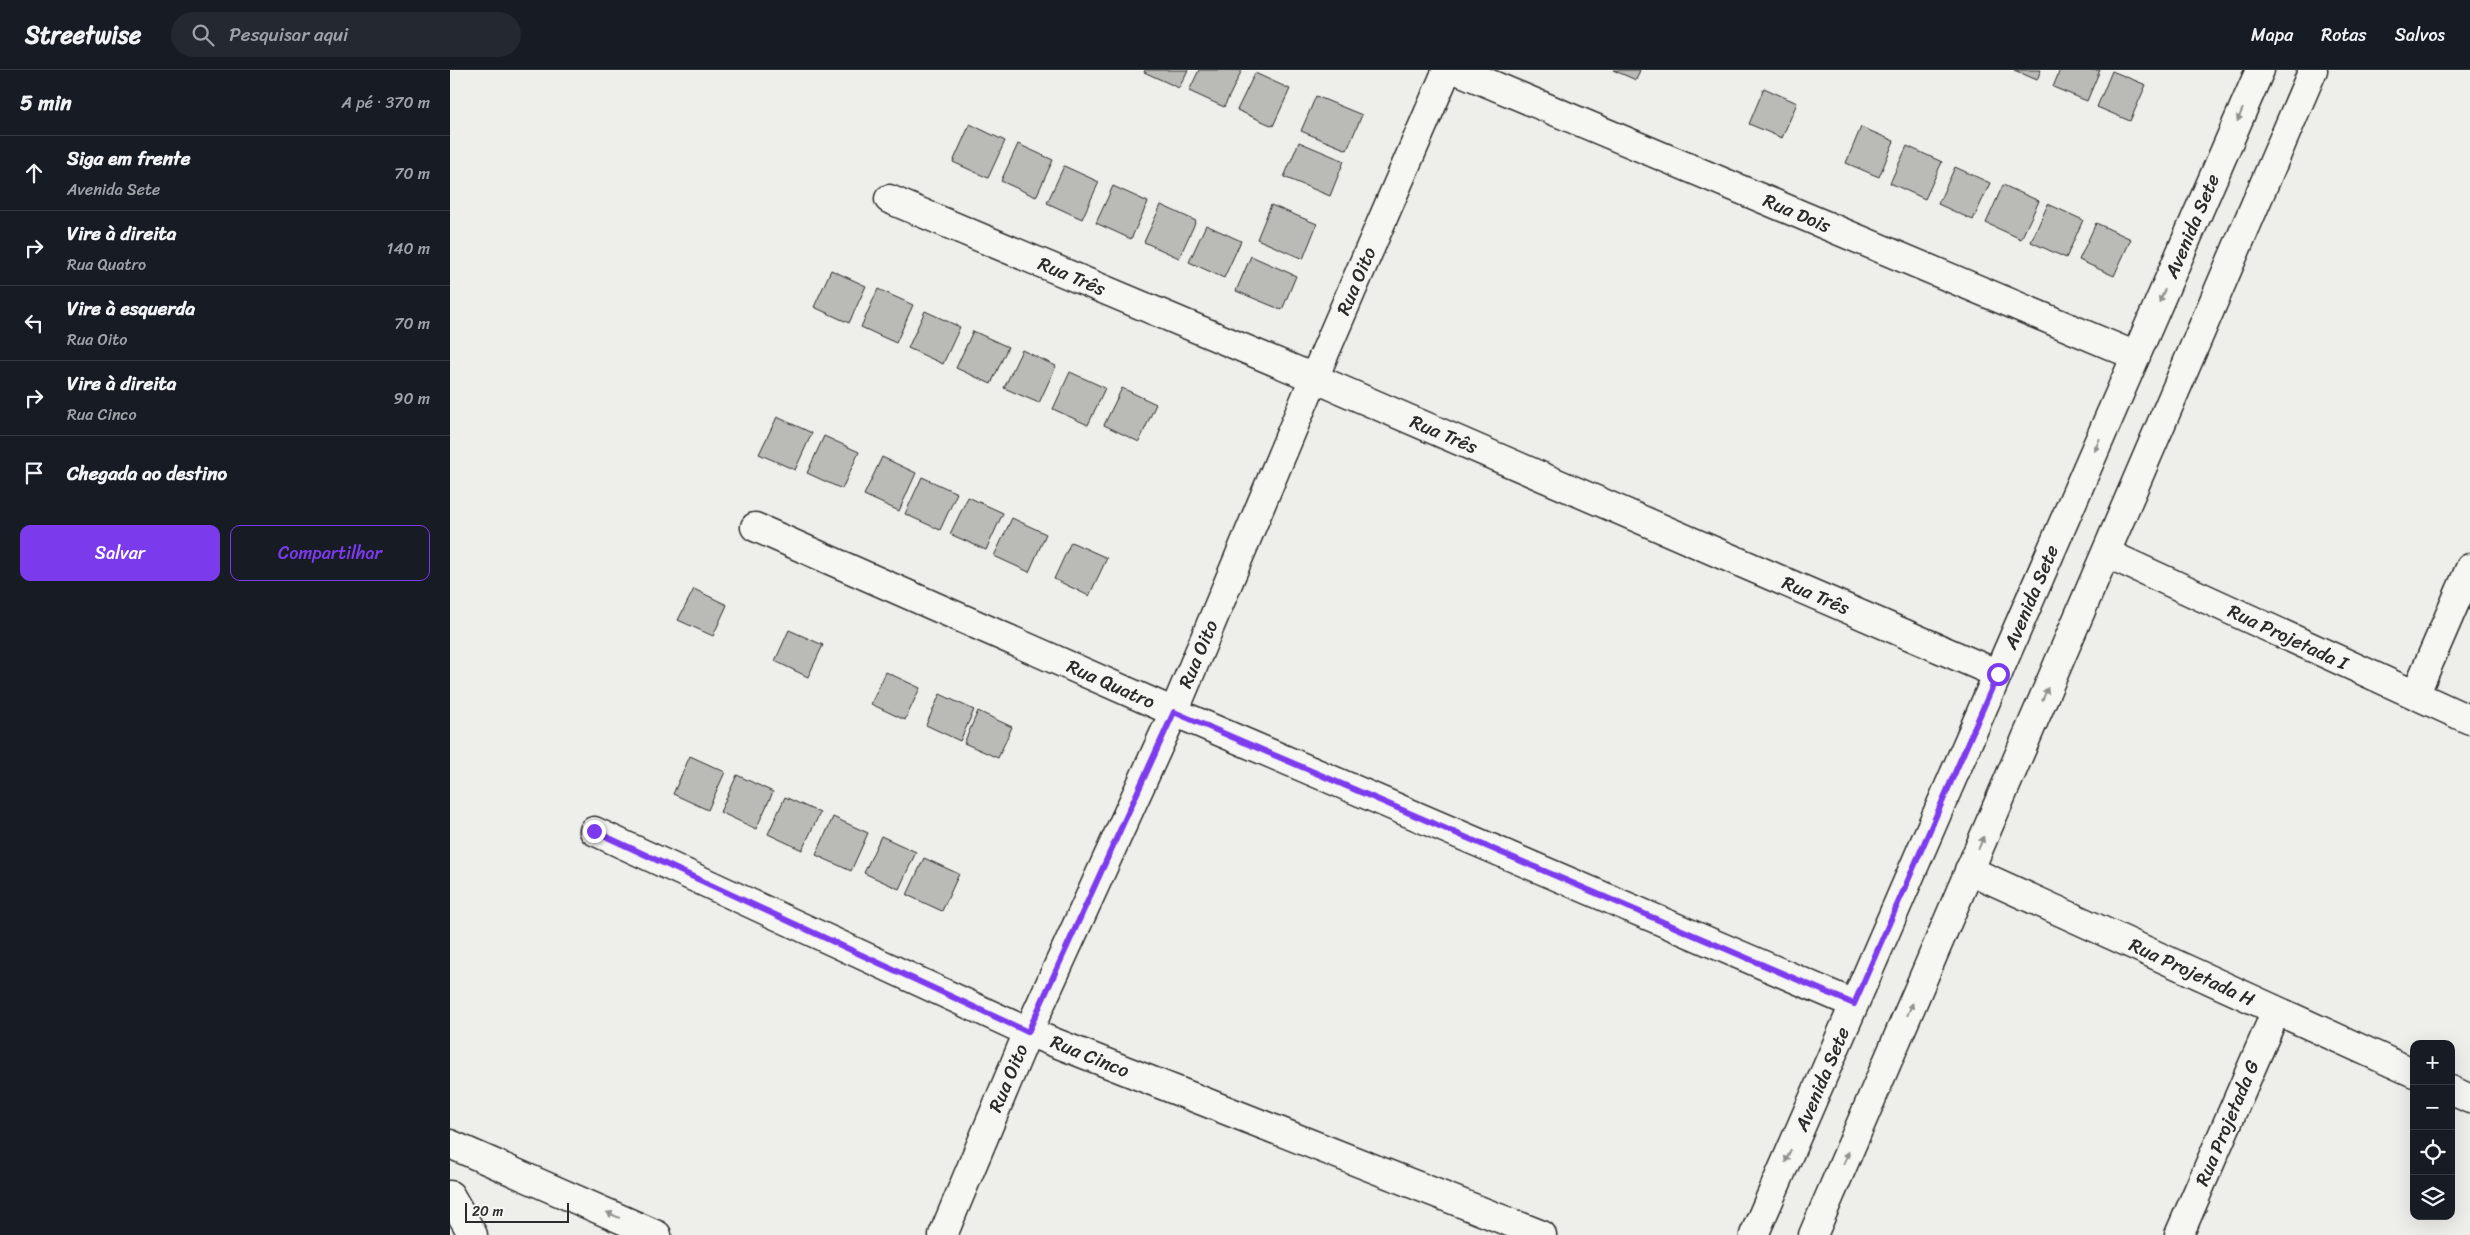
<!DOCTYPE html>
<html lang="pt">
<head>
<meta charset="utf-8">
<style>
	:root { --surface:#171b24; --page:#242831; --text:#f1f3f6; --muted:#9ea1a6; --line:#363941; --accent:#7c3aed }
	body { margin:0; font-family:Sriracha,sans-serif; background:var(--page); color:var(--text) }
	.controls { position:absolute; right:15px; bottom:15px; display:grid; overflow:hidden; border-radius:10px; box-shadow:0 5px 20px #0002 }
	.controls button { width:45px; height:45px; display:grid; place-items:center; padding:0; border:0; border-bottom:1px solid var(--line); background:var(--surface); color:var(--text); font:25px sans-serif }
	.scale { position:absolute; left:15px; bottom:12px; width:104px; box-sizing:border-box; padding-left:5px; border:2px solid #2b2b2b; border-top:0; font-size:14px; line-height:18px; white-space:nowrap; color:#2b2b2b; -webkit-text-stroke:4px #f6f6f2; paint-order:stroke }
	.stop { position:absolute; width:15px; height:15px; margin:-11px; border:4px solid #7c3aed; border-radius:50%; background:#fff }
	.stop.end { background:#7c3aed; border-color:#fff; box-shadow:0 1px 5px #0008 }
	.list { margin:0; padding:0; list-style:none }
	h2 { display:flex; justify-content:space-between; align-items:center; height:65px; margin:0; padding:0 20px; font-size:21px }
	h2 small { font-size:16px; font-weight:400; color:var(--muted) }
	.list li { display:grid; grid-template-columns:32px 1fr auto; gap:15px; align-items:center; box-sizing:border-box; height:75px; padding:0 20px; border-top:1px solid var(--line) }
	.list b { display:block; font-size:19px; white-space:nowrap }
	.list p { margin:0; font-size:16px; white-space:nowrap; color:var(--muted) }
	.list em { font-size:16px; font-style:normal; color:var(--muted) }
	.actions { display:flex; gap:10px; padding:15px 20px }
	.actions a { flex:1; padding:11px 0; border:1px solid var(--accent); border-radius:10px; text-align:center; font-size:18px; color:var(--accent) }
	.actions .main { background:var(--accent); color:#fff }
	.icon { flex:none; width:28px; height:28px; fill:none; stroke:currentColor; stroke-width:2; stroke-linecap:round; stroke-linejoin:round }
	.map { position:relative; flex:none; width:2020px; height:1165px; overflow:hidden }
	header { display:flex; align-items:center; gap:30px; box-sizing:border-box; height:70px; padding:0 25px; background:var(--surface); border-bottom:1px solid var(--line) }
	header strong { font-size:24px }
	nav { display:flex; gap:28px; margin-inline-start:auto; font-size:18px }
	.search { width:350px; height:45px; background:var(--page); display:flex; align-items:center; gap:12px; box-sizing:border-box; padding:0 18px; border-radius:28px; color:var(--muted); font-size:19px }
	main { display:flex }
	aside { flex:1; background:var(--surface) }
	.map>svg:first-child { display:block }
</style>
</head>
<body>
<header>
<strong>Streetwise</strong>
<div class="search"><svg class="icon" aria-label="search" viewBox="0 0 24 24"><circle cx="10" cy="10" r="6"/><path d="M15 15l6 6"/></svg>Pesquisar aqui</div>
<nav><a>Mapa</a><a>Rotas</a><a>Salvos</a></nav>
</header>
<main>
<aside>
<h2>5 min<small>A pé · 370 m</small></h2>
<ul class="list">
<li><svg class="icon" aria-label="ahead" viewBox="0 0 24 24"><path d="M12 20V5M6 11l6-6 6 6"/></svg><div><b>Siga em frente</b><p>Avenida Sete</p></div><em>70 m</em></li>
<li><svg class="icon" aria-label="right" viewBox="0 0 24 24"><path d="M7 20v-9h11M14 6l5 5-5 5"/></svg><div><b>Vire à direita</b><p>Rua Quatro</p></div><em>140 m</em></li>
<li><svg class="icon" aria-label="left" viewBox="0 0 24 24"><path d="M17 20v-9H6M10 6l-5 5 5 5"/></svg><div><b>Vire à esquerda</b><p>Rua Oito</p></div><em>70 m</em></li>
<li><svg class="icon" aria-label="right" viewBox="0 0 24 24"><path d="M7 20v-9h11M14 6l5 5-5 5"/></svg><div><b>Vire à direita</b><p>Rua Cinco</p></div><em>90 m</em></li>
<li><svg class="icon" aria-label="arrive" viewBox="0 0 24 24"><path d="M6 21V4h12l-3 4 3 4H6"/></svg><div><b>Chegada ao destino</b></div></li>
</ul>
<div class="actions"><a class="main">Salvar</a><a>Compartilhar</a></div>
</aside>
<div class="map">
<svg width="2020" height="1165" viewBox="0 0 2020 1165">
	<rect width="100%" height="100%" fill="#eeeeea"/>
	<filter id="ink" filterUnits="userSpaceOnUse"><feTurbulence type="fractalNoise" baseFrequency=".02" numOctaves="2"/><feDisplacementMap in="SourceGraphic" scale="10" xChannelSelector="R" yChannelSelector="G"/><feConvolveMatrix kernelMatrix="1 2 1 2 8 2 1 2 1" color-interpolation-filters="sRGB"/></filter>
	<g filter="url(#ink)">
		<path fill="#babab7" stroke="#2b2b2b" d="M695,0H738L729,18L694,2Z
			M749,0H792L774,37L739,21Z
			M1163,0H1190L1186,10Z
			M1564,0H1591L1587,10Z
			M1610,0H1650L1637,31L1603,17Z
			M1662,1L1696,15L1680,51L1647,37Z
			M805,3L840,19L823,56L787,40Z
			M1314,18L1347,33L1332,68L1299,54Z
			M866,26L912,45L897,80L851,61Z
			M520,54L555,71L538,108L503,92Z
			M1411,57L1444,71L1429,107L1396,93Z
			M849,72L894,91L880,126L834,107Z
			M568,74L603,90L586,127L551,111Z
			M1457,76L1492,92L1475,129L1440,113Z
			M614,96L649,112L632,149L597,133Z
			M1505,97L1540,113L1523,150L1488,134Z
			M1553,115L1589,131L1571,169L1536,153Z
			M663,116L698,132L681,169L646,153Z
			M1598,134L1633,150L1616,188L1581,172Z
			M711,135L746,151L729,188L694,172Z
			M821,135L867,154L853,189L807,169Z
			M1646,153L1681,169L1664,206L1629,190Z
			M756,155L791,171L774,208L739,192Z
			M801,186L846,206L832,240L786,221Z
			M381,200L416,216L399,253L364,237Z
			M428,219L463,235L446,273L411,257Z
			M475,241L510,257L493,294L458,278Z
			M523,261L558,277L541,314L506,298Z
			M572,280L606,296L589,333L554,318Z
			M620,302L655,318L638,355L603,339Z
			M672,318L706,334L689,372L654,355Z
			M327,347L362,363L345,400L309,384Z
			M374,366L409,382L392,419L357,403Z
			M432,387L466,403L449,441L414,425Z
			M472,407L507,423L490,460L455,444Z
			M518,427L553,443L536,480L500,464Z
			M562,448L596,464L579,502L544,486Z
			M621,472L657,488L639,526L604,509Z
			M244,519L277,535L263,566L228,550Z
			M339,560L373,575L358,607L325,591Z
			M436,602L470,618L455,650L421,634Z
			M490,624L524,640L510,671L476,655Z
			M528,641L562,657L548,688L514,673Z
			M240,686L275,702L258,740L223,724Z
			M287,705L323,722L306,759L270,742Z
			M335,727L370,743L352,780L318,764Z
			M383,747L418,763L401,801L366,785Z
			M431,766L466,782L449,819L414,803Z
			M474,788L509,804L492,841L457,825Z"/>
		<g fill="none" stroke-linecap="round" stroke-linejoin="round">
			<defs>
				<path id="minor" d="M1007,0L1686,286
					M439,129L864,308L1548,604
					M305,457L724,642L1404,934
					M1656,483L2020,650
					M1965,625L2020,498
					M144,761L578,962L1092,1165
					M1519,800L1964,1003
					M2001,1020L2020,1029
					M0,1074L207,1165
					M0,1125L23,1165
					M493,1165L578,962L724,642L864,308L997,0
					M1304,1165L1810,0
					M1363,1165L1863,0
					M1729,1165L1826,941"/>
			</defs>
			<use href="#minor" stroke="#2b2b2b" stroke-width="31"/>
			<use href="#minor" stroke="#f6f6f2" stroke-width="28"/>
		</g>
		<defs><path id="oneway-solid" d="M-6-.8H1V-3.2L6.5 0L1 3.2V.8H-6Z" transform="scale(1.25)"/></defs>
		<g fill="#90908e">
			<use href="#oneway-solid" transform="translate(1790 45) rotate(113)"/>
			<use href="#oneway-solid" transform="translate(1712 226) rotate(113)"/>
			<use href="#oneway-solid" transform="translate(1647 375) rotate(113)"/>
			<use href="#oneway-solid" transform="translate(1595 624) rotate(-67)"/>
			<use href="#oneway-solid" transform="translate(1531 773) rotate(-67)"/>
			<use href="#oneway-solid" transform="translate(1460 939) rotate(-67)"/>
			<use href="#oneway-solid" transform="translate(1338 1086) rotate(113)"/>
			<use href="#oneway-solid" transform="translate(1396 1088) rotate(-67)"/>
			<use href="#oneway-solid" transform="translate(163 1145) rotate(-156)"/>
		</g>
	</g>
	<g fill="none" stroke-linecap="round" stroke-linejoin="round" filter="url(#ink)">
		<path stroke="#7c3aed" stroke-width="6" d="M144,761L578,962L724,642L1404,934L1548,604"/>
	</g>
	<g text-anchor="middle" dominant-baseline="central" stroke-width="4.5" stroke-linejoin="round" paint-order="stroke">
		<g font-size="19" fill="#2b2b2b" stroke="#f6f6f2">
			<text transform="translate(1347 143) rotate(23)">Rua Dois</text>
			<text transform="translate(1742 156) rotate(-67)">Avenida Sete</text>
			<text transform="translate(622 206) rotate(23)">Rua Três</text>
			<text transform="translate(906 211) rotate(-67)">Rua Oito</text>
			<text transform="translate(994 364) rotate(23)">Rua Três</text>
			<text transform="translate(1366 525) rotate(23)">Rua Três</text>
			<text transform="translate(1581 527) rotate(-67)">Avenida Sete</text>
			<text transform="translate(1838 567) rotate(25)">Rua Projetada I</text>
			<text transform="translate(748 584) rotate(-67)">Rua Oito</text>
			<text transform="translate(661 614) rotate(24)">Rua Quatro</text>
			<text transform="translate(1742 902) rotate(25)">Rua Projetada H</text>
			<text transform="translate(640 986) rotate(22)">Rua Cinco</text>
			<text transform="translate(558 1008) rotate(-67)">Rua Oito</text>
			<text transform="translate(1372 1009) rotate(-67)">Avenida Sete</text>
			<text transform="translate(1777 1053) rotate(-67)">Rua Projetada G</text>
		</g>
	</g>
</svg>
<div class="controls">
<button>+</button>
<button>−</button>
<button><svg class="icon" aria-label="locate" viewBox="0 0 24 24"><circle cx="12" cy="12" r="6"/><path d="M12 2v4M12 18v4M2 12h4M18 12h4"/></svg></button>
<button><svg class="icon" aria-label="layers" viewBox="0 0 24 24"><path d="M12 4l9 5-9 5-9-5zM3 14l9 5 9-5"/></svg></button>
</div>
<div class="scale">20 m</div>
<div class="stop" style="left:1548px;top:604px"></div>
<div class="stop end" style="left:144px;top:761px"></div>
</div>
</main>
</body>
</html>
